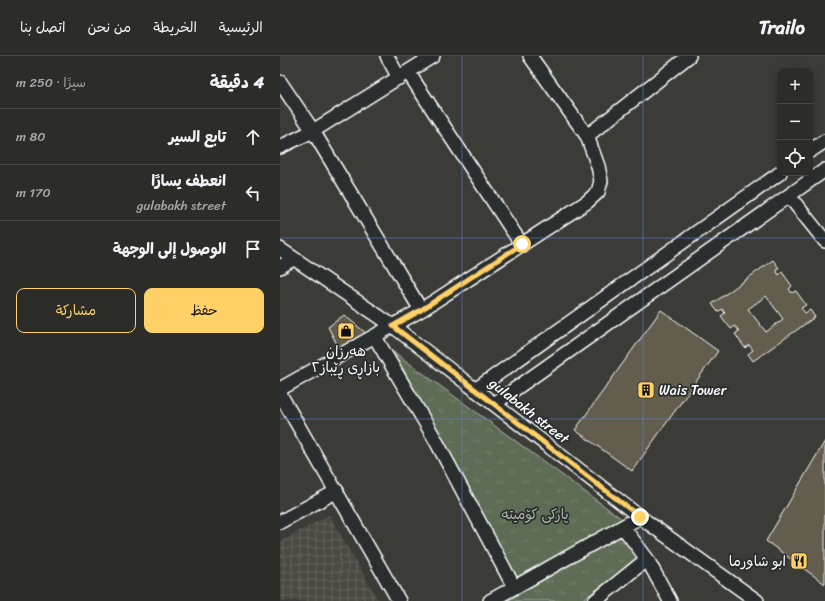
<!DOCTYPE html>
<html lang="ar">
<head>
<meta charset="utf-8">
<style>
	:root { --surface:#2c2c29; --page:#383835; --text:#f1f3f6; --muted:#a6a7a8; --line:#484846; --accent:#ffd166 }
	body { margin:0; font-family:Sriracha,"Playpen Sans Arabic",sans-serif; background:var(--page); color:var(--text); direction:rtl }
	.controls { position:absolute; right:12px; top:12px; display:grid; overflow:hidden; border-radius:8px; box-shadow:0 2px 10px #0003 }
	.controls button { width:36px; height:36px; display:grid; place-items:center; padding:0; border:0; border-bottom:1px solid var(--line); background:var(--surface); color:var(--text); font:20px sans-serif }
	.stop { position:absolute; width:12px; height:12px; margin:-9px; border:3px solid #ffd166; border-radius:50%; background:#fff }
	.stop.end { background:#ffd166; border-color:#fff; box-shadow:0 1px 4px #0008 }
	.list { margin:0; padding:0; list-style:none }
	h2 { display:flex; justify-content:space-between; align-items:center; height:52px; margin:0; padding:0 16px; font-size:17px }
	h2 small { font-size:13px; font-weight:400; color:var(--muted) }
	.list li { display:grid; grid-template-columns:26px 1fr auto; gap:12px; align-items:center; box-sizing:border-box; height:56px; padding:0 16px; border-top:1px solid var(--line) }
	.list b { display:block; font-size:15px; white-space:nowrap }
	.list p { margin:0; font-size:13px; white-space:nowrap; color:var(--muted) }
	.list em { font-size:13px; font-style:normal; color:var(--muted) }
	.actions { display:flex; gap:8px; padding:12px 16px }
	.actions a { flex:1; padding:9px 0; border:1px solid var(--accent); border-radius:8px; text-align:center; font-size:14px; color:var(--accent) }
	.actions .main { background:var(--accent); color:#111 }
	.icon { flex:none; width:22px; height:22px; fill:none; stroke:currentColor; stroke-width:2; stroke-linecap:round; stroke-linejoin:round }
	.map { position:relative; flex:none; width:545px; height:545px; overflow:hidden; direction:ltr }
	header { display:flex; align-items:center; gap:24px; box-sizing:border-box; height:56px; padding:0 20px; background:var(--surface); border-bottom:1px solid var(--line) }
	header strong { font-size:19px }
	nav { display:flex; gap:22px; margin-inline-start:auto; font-size:14px }
	main { display:flex }
	aside { flex:1; background:var(--surface) }
	.map>svg:first-child { display:block }
</style>
</head>
<body>
<header>
<strong>Trailo</strong>
<nav><a>الرئيسية</a><a>الخريطة</a><a>من نحن</a><a>اتصل بنا</a></nav>
</header>
<main>
<div class="map">
<svg width="545" height="545" viewBox="0 0 545 545">
	<defs>
		<pattern id="industrial-grid" width="8" height="8" patternUnits="userSpaceOnUse"><rect width="8" height="8" fill="#4b4942"/><path d="M0 4h8M4 0v8" fill="none" stroke="#66645e"/></pattern>
		<pattern id="park-tufts" width="24" height="20" patternUnits="userSpaceOnUse"><rect width="24" height="20" fill="#5e6c54"/><path d="M3 7l-1-3M5 7V3M7 7l1-3M15 17l-1-3M17 17v-4M19 17l1-3" fill="none" stroke="#76826e"/></pattern>
	</defs>
	<rect width="100%" height="100%" fill="#3b3b37"/>
	<filter id="ink" filterUnits="userSpaceOnUse"><feTurbulence type="fractalNoise" baseFrequency=".025" numOctaves="2"/><feDisplacementMap in="SourceGraphic" scale="8" xChannelSelector="R" yChannelSelector="G"/><feConvolveMatrix kernelMatrix="1 2 1 2 8 2 1 2 1" color-interpolation-filters="sRGB"/></filter>
	<g filter="url(#ink)">
		<path fill="url(#industrial-grid)" d="M49,459L99,545H0V486Z"/>
		<path fill="url(#park-tufts)" stroke="#aeb6aa" d="M114,296L342,463L237,521Z
			M341,480L361,501L301,545H227Z"/>
		<path fill="#645d4d" stroke="#fff" fill-rule="evenodd" d="M493,204L499,212L496,214L499,219L502,216L512,230L509,233L512,237L516,235L526,249L521,252L525,257L530,254L535,261L473,305L468,298L473,294L469,289L465,292L455,278L459,275L455,270L451,273L441,260L445,257L442,253L438,256L432,248ZM486,240L503,263L486,276L468,253Z
			M381,254L438,295L352,415L295,374Z
			M64,259L87,278L60,294L48,271Z
			M545,385V528L486,485Z"/>
		<g fill="none" stroke-linecap="round" stroke-linejoin="round">
			<defs>
				<path id="minor" d="M107,0L119,22
					M128,16L242,189
					M0,26L33,75L141,254
					M307,80L409,0
					M0,91L33,75L153,0
					M530,95L545,85
					M509,140L545,185
					M0,193L113,270L360,461L477,545
					M0,211L13,203
					M95,281L155,383L234,531
					M0,333L141,254L307,146L318,136L321,125L318,110L307,80L250,0
					M195,334L500,117
					M0,338L119,545
					M214,348L545,114
					M0,466L57,435
					M343,471L367,503L390,545
					M210,545L360,461
					M315,545L367,503"/>
			</defs>
			<use href="#minor" stroke="#fff" stroke-width="16"/>
			<use href="#minor" stroke="#2a2d2e" stroke-width="13"/>
		</g>
	</g>
	<g fill="none" stroke-linecap="round" stroke-linejoin="round" filter="url(#ink)">
		<path stroke="#ffd166" stroke-width="5" d="M242,188L141,254L113,270L360,461"/>
	</g>
	<path fill="none" stroke="#6183e4" stroke-width="1" stroke-opacity="0.55" d="M182,0V545M363,0V545M0,182H545M0,363H545"/>
	<defs>
		<symbol id="shop-square" viewBox="-11 -11 22 22"><rect x="-9" y="-9" width="18" height="18" rx="4" fill="#ffd166" stroke="#2a2d2e"/><path d="M-5-2.5h2.3a2.7 3.5 0 0 1 5.4 0H5L5.5 6h-11ZM-1.5-2.5h3a1.5 2.3 0 0 0-3 0Z" fill="#111"/></symbol>
		<symbol id="building-square" viewBox="-11 -11 22 22"><rect x="-9" y="-9" width="18" height="18" rx="4" fill="#ffd166" stroke="#2a2d2e"/><path d="M-4-6H4V6H1V3H-1V6H-4ZM-2.5-4.3h1.7v1.8h-1.7ZM.8-4.3h1.7v1.8H.8ZM-2.5-1h1.7V.8h-1.7ZM.8-1h1.7V.8H.8Z" fill="#111"/></symbol>
		<symbol id="restaurant-square" viewBox="-11 -11 22 22"><rect x="-9" y="-9" width="18" height="18" rx="4" fill="#ffd166" stroke="#2a2d2e"/><path d="M-5-6h1v4h1v-4h1v4h1v-4h1v5L-1.5 .5V6h-2V.5L-5-1ZM5-6V6H3V1.5H1.5Q1.5-4 5-6Z" fill="#111"/></symbol>
	</defs>
	<g fill-rule="evenodd">
		<use href="#shop-square" x="56" y="265" width="20" height="20"/>
		<use href="#building-square" x="356" y="324" width="20" height="20"/>
		<use href="#restaurant-square" x="509" y="495" width="20" height="20"/>
	</g>
	<g text-anchor="middle" dominant-baseline="central" stroke-width="3.5" stroke-linejoin="round" paint-order="stroke">
		<g font-size="14" fill="#fff" stroke="#2a2d2e">
			<text x="66" y="295">هەرزان<tspan x="66" dy="16">بازاڕی ڕێباز٢</tspan></text>
			<text x="379" y="334" text-anchor="start">Wais Tower</text>
			<text x="506" y="505" text-anchor="end">ابو شاورما</text>
		</g>
		<g font-size="14" fill="#fff" stroke="#2a2d2e">
			<text transform="translate(249 355) rotate(38)">gulabakh street</text>
		</g>
		<g font-size="14" fill="#aeb6aa" stroke="#2a2d2e">
			<text x="255" y="458">پارکی کۆمیتە</text>
		</g>
	</g>
</svg>
<div class="controls">
<button>+</button>
<button>−</button>
<button><svg class="icon" aria-label="locate" viewBox="0 0 24 24"><circle cx="12" cy="12" r="6"/><path d="M12 2v4M12 18v4M2 12h4M18 12h4"/></svg></button>
</div>
<div class="stop" style="left:242px;top:188px"></div>
<div class="stop end" style="left:360px;top:461px"></div>
</div>
<aside>
<h2>4 دقيقة<small>سيرًا · 250 m</small></h2>
<ul class="list">
<li><svg class="icon" aria-label="ahead" viewBox="0 0 24 24"><path d="M12 20V5M6 11l6-6 6 6"/></svg><div><b>تابع السير</b></div><em>80 m</em></li>
<li><svg class="icon" aria-label="left" viewBox="0 0 24 24"><path d="M17 20v-9H6M10 6l-5 5 5 5"/></svg><div><b>انعطف يسارًا</b><p>gulabakh street</p></div><em>170 m</em></li>
<li><svg class="icon" aria-label="arrive" viewBox="0 0 24 24"><path d="M6 21V4h12l-3 4 3 4H6"/></svg><div><b>الوصول إلى الوجهة</b></div></li>
</ul>
<div class="actions"><a class="main">حفظ</a><a>مشاركة</a></div>
</aside>
</main>
</body>
</html>
